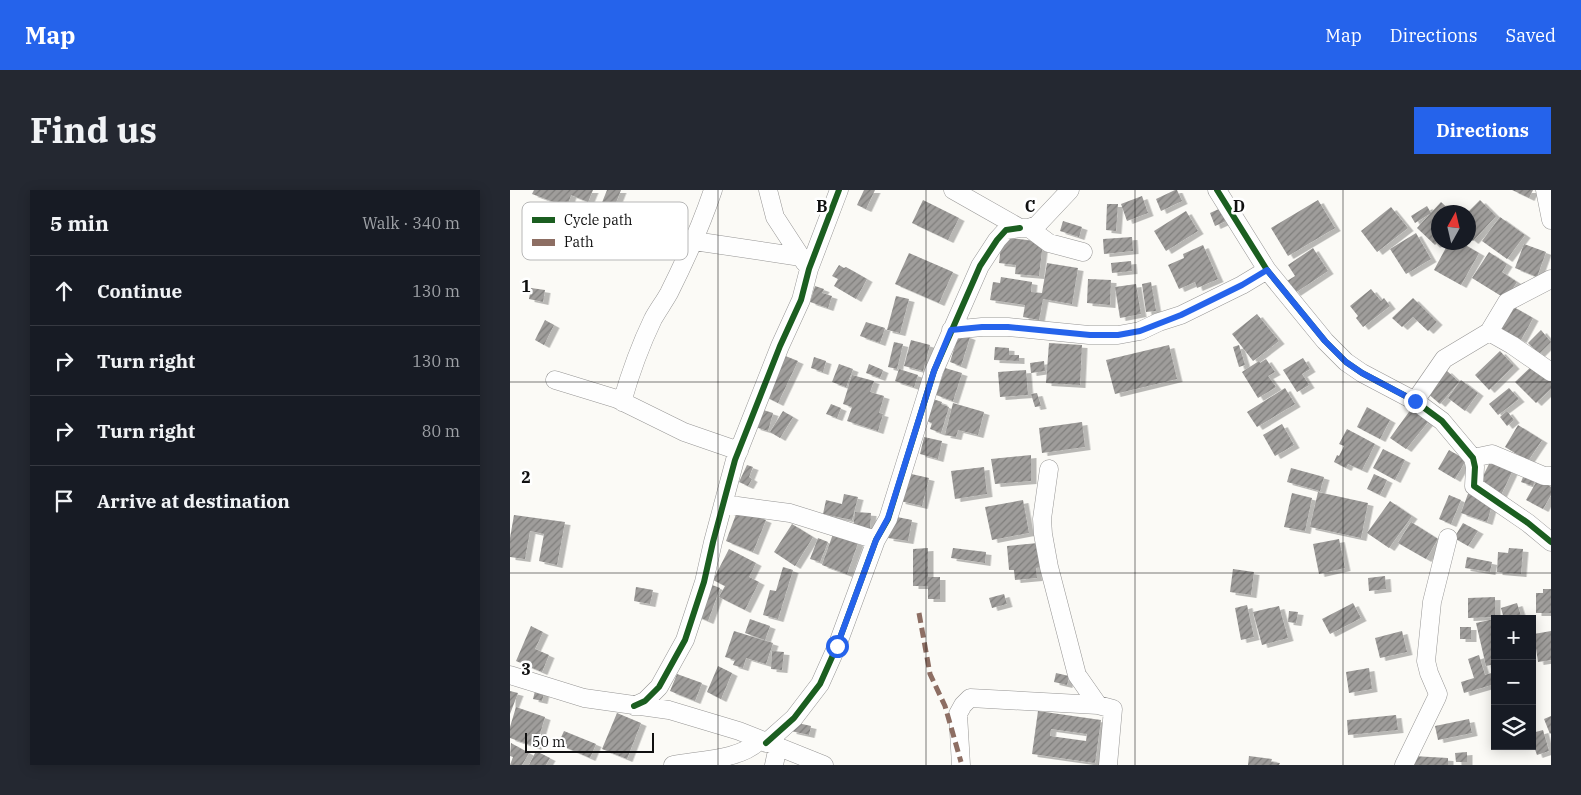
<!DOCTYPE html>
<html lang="en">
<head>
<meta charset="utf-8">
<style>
	:root { --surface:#171b24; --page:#242831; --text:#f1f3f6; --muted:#9ea1a6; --line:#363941; --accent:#2563eb }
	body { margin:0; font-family:"IBM Plex Serif",serif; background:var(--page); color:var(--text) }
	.controls { position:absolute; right:15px; bottom:15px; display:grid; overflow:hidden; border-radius:0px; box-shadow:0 2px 12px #0003 }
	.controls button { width:45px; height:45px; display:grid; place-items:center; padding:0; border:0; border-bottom:1px solid var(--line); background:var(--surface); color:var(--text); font:25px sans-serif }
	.compass { position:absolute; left:921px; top:15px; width:45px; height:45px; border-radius:50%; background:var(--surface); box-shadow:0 2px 12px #0003; rotate:8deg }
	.scale { position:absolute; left:15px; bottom:12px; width:129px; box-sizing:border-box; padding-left:5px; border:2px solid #101010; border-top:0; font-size:14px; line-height:18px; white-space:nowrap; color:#101010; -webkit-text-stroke:4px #fff; paint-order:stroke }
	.stop { position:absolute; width:15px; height:15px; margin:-11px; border:4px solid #2563eb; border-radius:50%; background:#fff }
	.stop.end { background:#2563eb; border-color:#fff; box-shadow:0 1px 5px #0008 }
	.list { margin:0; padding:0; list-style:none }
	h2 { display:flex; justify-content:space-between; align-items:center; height:65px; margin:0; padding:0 20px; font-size:21px }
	h2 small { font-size:16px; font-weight:400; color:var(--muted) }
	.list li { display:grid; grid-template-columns:32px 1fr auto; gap:15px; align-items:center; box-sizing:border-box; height:70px; padding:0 20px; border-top:1px solid var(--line) }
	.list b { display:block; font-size:19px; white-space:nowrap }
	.list em { font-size:16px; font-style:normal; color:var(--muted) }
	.icon { flex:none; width:28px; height:28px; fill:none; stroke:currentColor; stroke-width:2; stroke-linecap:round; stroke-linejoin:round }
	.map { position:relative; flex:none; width:1041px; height:575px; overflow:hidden; border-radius:0px }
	header { display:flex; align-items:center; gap:30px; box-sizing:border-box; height:70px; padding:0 25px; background:var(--accent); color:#fff }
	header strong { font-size:24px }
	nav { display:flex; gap:28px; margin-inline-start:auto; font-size:18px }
	.intro { display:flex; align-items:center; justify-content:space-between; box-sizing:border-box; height:120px; padding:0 30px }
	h1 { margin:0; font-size:35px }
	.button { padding:12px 22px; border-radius:0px; background:var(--accent); color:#fff; font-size:18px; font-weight:700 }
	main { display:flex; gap:30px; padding:0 30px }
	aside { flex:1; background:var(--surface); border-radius:0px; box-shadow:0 2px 12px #0003 }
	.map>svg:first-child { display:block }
</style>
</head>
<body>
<header>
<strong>Map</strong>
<nav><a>Map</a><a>Directions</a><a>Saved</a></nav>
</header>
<div class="intro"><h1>Find us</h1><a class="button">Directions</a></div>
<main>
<aside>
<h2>5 min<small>Walk · 340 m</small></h2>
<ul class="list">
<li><svg class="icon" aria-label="ahead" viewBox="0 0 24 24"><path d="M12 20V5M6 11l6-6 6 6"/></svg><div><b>Continue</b></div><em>130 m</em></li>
<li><svg class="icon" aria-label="right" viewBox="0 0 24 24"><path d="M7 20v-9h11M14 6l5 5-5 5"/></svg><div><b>Turn right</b></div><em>130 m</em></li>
<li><svg class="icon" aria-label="right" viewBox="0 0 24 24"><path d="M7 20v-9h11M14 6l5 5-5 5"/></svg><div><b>Turn right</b></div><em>80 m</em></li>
<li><svg class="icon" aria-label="arrive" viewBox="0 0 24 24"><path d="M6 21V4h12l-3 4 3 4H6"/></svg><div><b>Arrive at destination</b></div></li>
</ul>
</aside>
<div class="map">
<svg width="1041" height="575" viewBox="0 0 1041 575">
	<defs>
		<pattern id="building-hatch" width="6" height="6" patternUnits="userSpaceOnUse" patternTransform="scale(1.25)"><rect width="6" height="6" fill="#9f9d9b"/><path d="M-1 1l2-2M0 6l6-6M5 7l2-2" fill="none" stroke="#807f7d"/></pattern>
		<filter id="shadow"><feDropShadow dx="5.5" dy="3" stdDeviation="0" flood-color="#0004"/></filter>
	</defs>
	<rect width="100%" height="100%" fill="#fbfaf6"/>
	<path fill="url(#building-hatch)" fill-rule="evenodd" filter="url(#shadow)" d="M24,0H83L78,12L61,5L57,17L22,4Z
		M97,0H111L103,20L91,15Z
		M354,0H365L356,19L347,15Z
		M665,0H667L672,11L651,21L646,9Z
		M1002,0H1023L1019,8Z
		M632,6L638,23L617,31L611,14Z
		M413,10L449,28L438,50L402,33Z
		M808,10L825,38L778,66L761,38Z
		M970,10L986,26L963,51L958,47V22Z
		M931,12L942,22H928V52L925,55L907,38Z
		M597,14H608L606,41L596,40Z
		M917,16L921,23L905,33L901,26Z
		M881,17L898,38L867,62L851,41Z
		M711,18L716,31L705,36L700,23Z
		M676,21L688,41L656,61L644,41Z
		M990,27L1015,45L997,69L972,51Z
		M553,31L572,37L569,47L550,41Z
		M906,43L921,69L896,84L880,59Z
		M492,47L533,52L529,86L505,84L506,75L489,73Z
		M622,47L623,61L594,64L593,49Z
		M939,52H950L969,63L951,95L924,80Z
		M1014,54L1036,62L1027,87L1005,78Z
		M693,55L708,89L687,98L685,92L669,99L658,75L674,68L673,64Z
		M803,58L818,81L785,103L777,91L785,86L778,75Z
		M979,62L997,74L992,82L1007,92L996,109L962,88Z
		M399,63L443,82L429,113L385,94Z
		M621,71L622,81L602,83L601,73Z
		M537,73L568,78L562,114L533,109L529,130L513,127L515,115L480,110L483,92L490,93L491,87L522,92L521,102L532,103Z
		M329,75L334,78L336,77L357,89L346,109L324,96L328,89L322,86Z
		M578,89L601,90L600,115L577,113Z
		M641,92L646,121L636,122L632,94Z
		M626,94L631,124L610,128L605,97Z
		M305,96L314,99L312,103L322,106L318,118L300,112Z
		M21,98L35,100L33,112L19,109Z
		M861,99L871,111L874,108L880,116L853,137L846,128L848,126L840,116Z
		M386,106L399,109L390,143L377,140Z
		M903,108L927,132L918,141L903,127L892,137L882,128Z
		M1002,116L1023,128L1011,150L990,139Z
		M747,124L769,151L743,171L722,144Z
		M35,130L44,135L34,155L25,150Z
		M356,132L375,138L370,153L350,146Z
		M1031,140L1041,152L1029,164L1018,153Z
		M449,143L460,147L451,176L440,172Z
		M401,150L420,155L413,181L394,176Z
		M384,152L393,154L387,179L378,177Z
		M539,153L572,155L570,195L536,193Z
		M659,155L667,189L605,204L596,170Z
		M729,155L735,175L729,177L723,157Z
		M485,157L499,158V165H509V171L484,170Z
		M990,161L1004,176L979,200L965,185Z
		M273,165L288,171L268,213L254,206Z
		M304,167L316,171L313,182L301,178Z
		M793,168L800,179L792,184L799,195L787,202L773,180Z
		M756,169L765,182L758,186L766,197L748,208L732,182L749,171L750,173Z
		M534,171L535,181L521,183L520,173Z
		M329,174L343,179L336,197L322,192Z
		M359,174L373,180L370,188L356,183Z
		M1024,174L1041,191V199L1026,213L1005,192Z
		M435,178L452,183L443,211L426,205Z
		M389,179L408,185L404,197L385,191Z
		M516,180L518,205L490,207L488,182Z
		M936,180L949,192L930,214L917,203Z
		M342,185L364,191L360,202L374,206L369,223L373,224L368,241L337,231L342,217L333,214Z
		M951,190L968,203L955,221L938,208Z
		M775,198L785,214L747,237L737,222Z
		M999,198L1009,209L988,225L979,214Z
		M527,203L531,216L525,217L521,204Z
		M420,208L432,212L431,214L439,217L431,243L420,239L422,233L414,230Z
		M443,213L474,222L468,245L448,240L446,247L435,245Z
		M321,214L331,218L327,228L316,224Z
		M904,215L919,231L896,259L880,248Z
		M857,217L880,230L870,249L847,237Z
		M250,219L263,223L258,241L245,237Z
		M273,221L283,227L270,248L260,242Z
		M997,221L1004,230L997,236L990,227Z
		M572,232L575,257L532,263L529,238Z
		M772,234L784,255L765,266L753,245Z
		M1008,235L1032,250L1018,271L995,257Z
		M837,239L865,254L852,280L838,274L836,278L824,272L827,265L829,266L834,256L829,254Z
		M414,247L432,251L428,269L410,264Z
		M873,259L895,270L885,290L863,278Z
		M939,260L956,270L945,289L928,279Z
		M521,265V291L485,294L481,269Z
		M980,272L1002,282L991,305L969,294Z
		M237,275L243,277L239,287L242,289L238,296L229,292Z
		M474,277L477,304L445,309L441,281Z
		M781,278L814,287L810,301L777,292Z
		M1016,280L1027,283L1023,296L1011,292Z
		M397,283L419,288L412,316L390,311Z
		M864,284L877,290L870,305L857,299Z
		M1028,289L1041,297V305L1033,319L1016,310Z
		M959,301L982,315L977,332L951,323Z
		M808,302L858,313L851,348L800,337Z
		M782,303L802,308L795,341L774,337Z
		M334,304L348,307L342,330L313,324L316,310L332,314Z
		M939,305L951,310L941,334L929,329Z
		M513,310L519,343L482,350L475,317Z
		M880,311L902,326L879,358L857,343Z
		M228,319L256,330L243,362L216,351Z
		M345,322L361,323L360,340L343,339Z
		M4,325L55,332L47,375L29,371L34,344L20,341L15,369L0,367V348Z
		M382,326L402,330L398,351L378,348Z
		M901,332L928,349L916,369L888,353Z
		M953,333L968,341L958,356L944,348Z
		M282,334L303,347L285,376L264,362Z
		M323,344L348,353L337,384L312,375Z
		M308,348L318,352L310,372L300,369Z
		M829,349L835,378L809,384L803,354Z
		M528,353L531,377L526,378L527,388L505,390L504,380H499L497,356Z
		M418,358V387H430V409H418V396H403V359Z
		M443,358L476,362L475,373L441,368Z
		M999,358L1013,359L1011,384L987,382L988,362L998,363Z
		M219,359L246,373L239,387L249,392L235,420L209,407L215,396L203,390Z
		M957,367L982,372L980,382L955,378Z
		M273,377L283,380L268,429L253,425L260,400L266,401Z
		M723,379L744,382L741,405L720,402Z
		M875,386L876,399L859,401L858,388Z
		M197,393L210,398L198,431L186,426Z
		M126,397L143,400L140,414L124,411Z
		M1033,399H1041V423H1026V403H1033Z
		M494,404L497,414L482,418L479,408Z
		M985,407V427L958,428V408Z
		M843,413L851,428L820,444L812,429Z
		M1007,413L1012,429H994L991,418Z
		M737,415L744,447L731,450L725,418Z
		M769,416L778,448L752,455L743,422Z
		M779,421L788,422L786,433L778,432Z
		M240,429L260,436L255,450L235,443Z
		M984,429L985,474L976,476L966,433Z
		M21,436L33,442L25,459L39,465L32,482L6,471Z
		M950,437H961V449H950Z
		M224,441L263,453L256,474L236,468L233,478L223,475L225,470L215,467Z
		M892,441L897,462L870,468L865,448Z
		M1041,441V470L1028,472L1024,444Z
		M262,461L274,462L272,480L261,479Z
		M969,465L975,485L985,482V494L954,503L951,492L964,488L958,469Z
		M208,476L222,483L211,509L197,502Z
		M859,478L862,499L839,503L836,482Z
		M546,483L559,486L557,495L544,492Z
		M167,484L192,493L185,511L160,501Z
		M26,497L35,499L32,511L23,509Z
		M0,501L8,503L0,524Z
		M6,517L35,527L26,557L0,548V537Z
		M528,521L591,530L585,573L522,564ZM541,539L577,544L576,551L540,546Z
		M107,523L131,533L117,569L92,559Z
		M886,525L888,540L838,545L837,530Z
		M1041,526V543L1040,544L1034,529Z
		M959,529L962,543L928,550L925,536Z
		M283,532L301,536L299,545L281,541Z
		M1033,540L1039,561L1027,565L1022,551V543Z
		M54,541L86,554L80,568L48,554Z
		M1,553L19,563L12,575H0L3,567L0,566Z
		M26,561L40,568L36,575H19Z
		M957,562V572H946L945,563Z
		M739,566L762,569L761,572L770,573L769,575H738Z
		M903,566L938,568V575H903Z"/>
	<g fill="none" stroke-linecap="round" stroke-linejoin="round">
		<defs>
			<path id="minor" d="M258,0L265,27L295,73
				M443,0L510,38H519L527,35L560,0
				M707,0L757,80L815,151L836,172L852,183L905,211L932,231L963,268L965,277L964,296L1018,333L1041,352
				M1035,0L1041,30
				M519,38L539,53L573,62
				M184,51L291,67
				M441,140L472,137H498L579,145H608L630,141L649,132L671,125L732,95L757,80
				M979,142L1002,155L1041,182
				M45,190L107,209L174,242L229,261
				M905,211L934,169L979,142L997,112L1041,89
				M112,212C120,184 130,156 143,129C148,120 154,112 159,103C176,69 191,36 203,0
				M963,268L982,264L1034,286H1041
				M539,279L532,329L533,344L539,377L567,485L588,515
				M213,314L280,323L366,350
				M0,485L74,508L159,520L229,541L314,575
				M124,516L135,511L149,497L175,450L194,392L203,352L225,270L270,156L291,110L299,79L329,0
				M256,553L284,528L310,494L327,456L366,350L378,329L424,181L470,76L487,50L496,40L510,38
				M163,575C190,570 231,570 250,550
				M264,575L268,556
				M451,575L448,524L453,515L460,508L588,515L603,519L598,575
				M894,575L927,507L928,504L919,483L916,471L922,412L938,348"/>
		</defs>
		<use href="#minor" stroke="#969594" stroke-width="19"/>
		<use href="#minor" stroke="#fefefe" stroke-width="18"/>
		<path stroke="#8d6e63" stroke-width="5" stroke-dasharray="10 5" stroke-linecap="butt" d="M409,423L420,484L435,516L451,572"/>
		<defs>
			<path id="cycleway" d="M707,0L757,80L815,151L836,172L852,183L905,211L932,231L963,268L965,277L964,296L1018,333L1041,352
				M124,516L135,511L149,497L175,450L194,392L203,352L225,270L270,156L291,110L299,79L329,0
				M256,553L284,528L310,494L327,456L366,350L378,329L424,181L470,76L487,50L496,40L510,38"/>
		</defs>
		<use href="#cycleway" stroke="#fff" stroke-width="9"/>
		<use href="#cycleway" stroke="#1b5e20" stroke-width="6"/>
	</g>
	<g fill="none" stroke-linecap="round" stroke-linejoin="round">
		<path stroke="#2563eb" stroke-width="6" d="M327,456L366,350L378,328L424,181L441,140L472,137H498L580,145H608L630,141L671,125L732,95L757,80L815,151L836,172L852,183L905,211"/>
	</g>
	<path fill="none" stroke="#101010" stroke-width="1" stroke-opacity="0.55" d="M208,0V575M416,0V575M625,0V575M833,0V575M0,192H1041M0,383H1041"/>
	<rect x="12" y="12" width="166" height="58" rx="8" fill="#fff" stroke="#b7b7b7" stroke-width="1"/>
	<rect x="22" y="27" width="23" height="6" fill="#1b5e20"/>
	<rect x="22" y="49" width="23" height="7" fill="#8d6e63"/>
	<g font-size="14" fill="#101010">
		<text x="54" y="35">Cycle path</text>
		<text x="54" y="57">Path</text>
	</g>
	<g font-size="16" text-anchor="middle" font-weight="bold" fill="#101010" stroke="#fff" stroke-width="5" stroke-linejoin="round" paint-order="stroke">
		<text x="312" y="22">B</text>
		<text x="520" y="22">C</text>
		<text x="729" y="22">D</text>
		<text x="16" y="102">1</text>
		<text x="16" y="293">2</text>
		<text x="16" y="485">3</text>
	</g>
</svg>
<div class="controls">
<button>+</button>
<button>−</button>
<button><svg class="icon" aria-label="layers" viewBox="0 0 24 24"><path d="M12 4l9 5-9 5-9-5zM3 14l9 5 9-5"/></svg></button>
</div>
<svg class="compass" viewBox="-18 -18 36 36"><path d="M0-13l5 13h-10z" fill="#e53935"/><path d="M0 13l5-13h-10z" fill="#9ea1a6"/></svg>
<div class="scale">50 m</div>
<div class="stop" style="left:327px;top:456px"></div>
<div class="stop end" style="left:905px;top:211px"></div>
</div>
</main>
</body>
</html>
